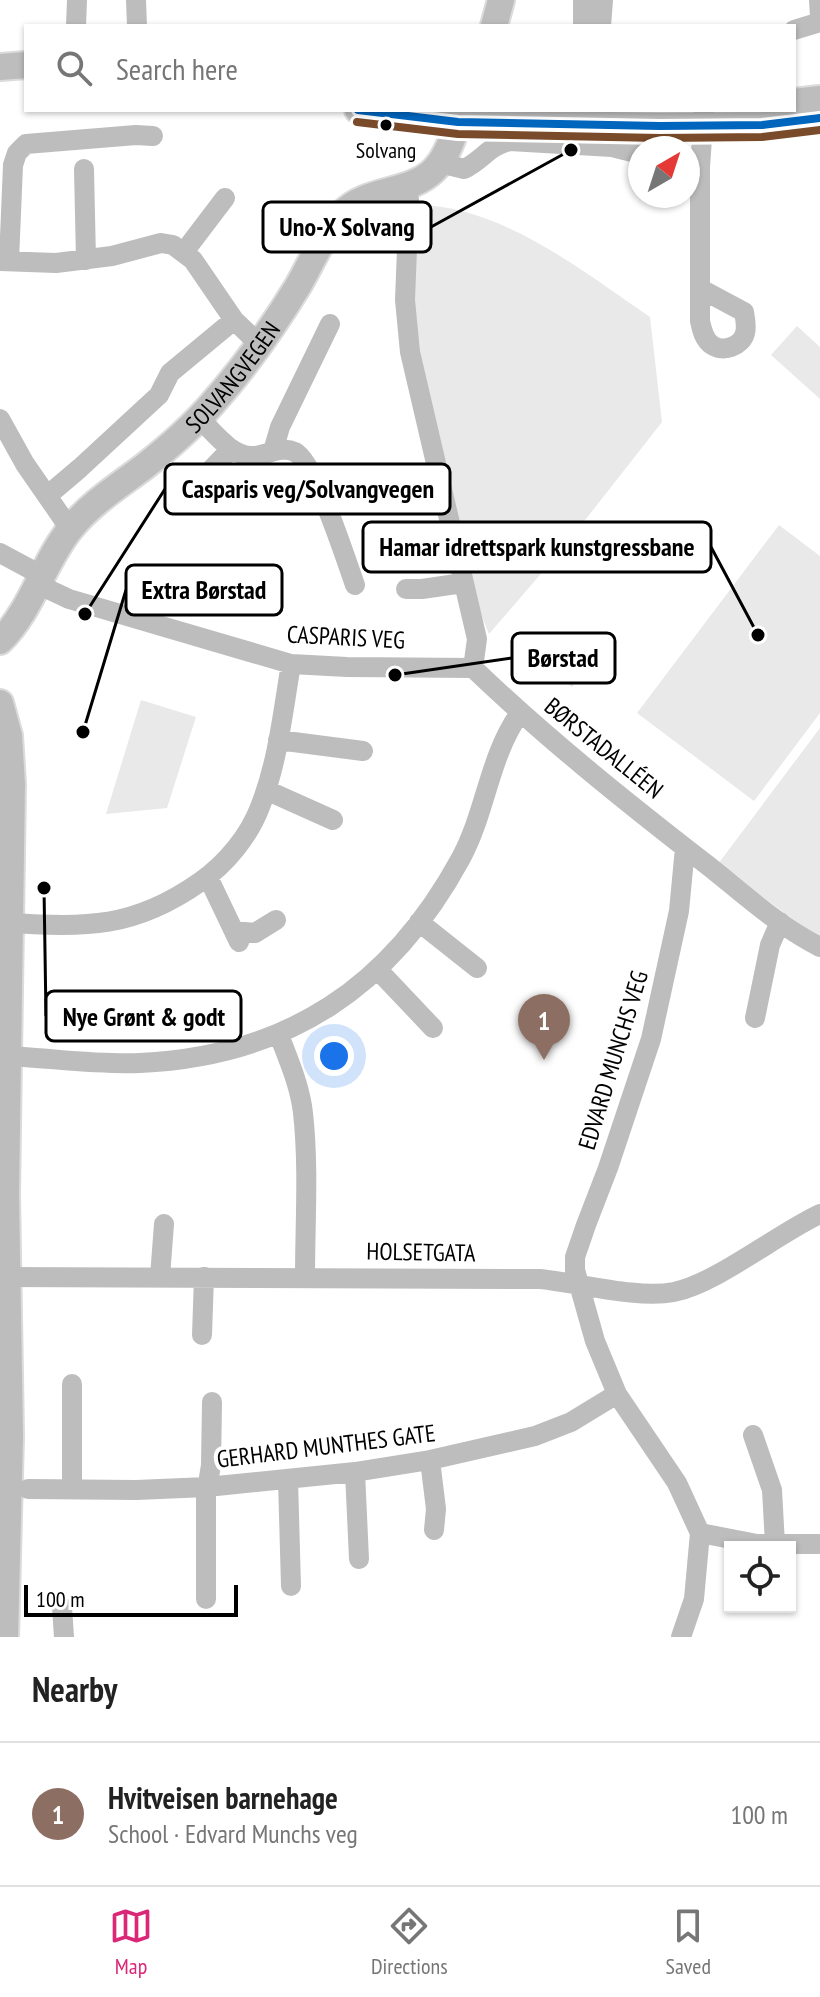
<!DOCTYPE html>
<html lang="en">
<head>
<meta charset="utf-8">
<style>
	:root { --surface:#fff; --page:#f6f6f6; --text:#222; --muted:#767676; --line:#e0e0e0; --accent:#db2777 }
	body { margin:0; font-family:"PT Sans Narrow",sans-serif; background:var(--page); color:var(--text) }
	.controls { position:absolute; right:24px; bottom:24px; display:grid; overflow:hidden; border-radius:0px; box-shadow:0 2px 6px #0004 }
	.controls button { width:72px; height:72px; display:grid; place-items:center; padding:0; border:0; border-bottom:2px solid var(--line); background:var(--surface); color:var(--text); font:40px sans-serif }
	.compass { position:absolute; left:628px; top:136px; width:72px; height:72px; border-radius:50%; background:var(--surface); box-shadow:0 2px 6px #0004; rotate:39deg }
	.scale { position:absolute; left:24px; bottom:20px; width:214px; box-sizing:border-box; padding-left:8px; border:4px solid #000; border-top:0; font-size:22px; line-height:28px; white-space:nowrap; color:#000; -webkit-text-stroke:6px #fff; paint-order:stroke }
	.you { position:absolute; left:334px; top:1056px; width:28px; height:28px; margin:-20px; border:6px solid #fff; border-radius:50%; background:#1a73e8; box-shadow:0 0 0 12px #1a73e833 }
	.badge { display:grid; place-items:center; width:52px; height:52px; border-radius:50%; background:var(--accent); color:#fff; font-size:26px; font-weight:700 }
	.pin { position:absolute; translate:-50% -66px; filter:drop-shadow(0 2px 4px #0008) }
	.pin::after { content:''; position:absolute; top:42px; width:28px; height:24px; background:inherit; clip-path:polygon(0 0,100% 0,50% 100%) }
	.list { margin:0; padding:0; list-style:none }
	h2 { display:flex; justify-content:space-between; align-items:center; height:104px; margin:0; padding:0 32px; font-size:34px }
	h2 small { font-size:26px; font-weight:400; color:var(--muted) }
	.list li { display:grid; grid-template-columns:52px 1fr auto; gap:24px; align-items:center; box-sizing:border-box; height:144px; padding:0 32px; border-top:2px solid var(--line) }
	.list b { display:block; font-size:30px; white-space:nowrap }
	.list p { margin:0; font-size:26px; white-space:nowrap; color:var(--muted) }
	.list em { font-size:26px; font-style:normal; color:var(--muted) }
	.icon { flex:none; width:44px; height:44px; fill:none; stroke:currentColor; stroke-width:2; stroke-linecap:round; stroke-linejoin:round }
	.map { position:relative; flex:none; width:820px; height:1637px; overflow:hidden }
	.search { position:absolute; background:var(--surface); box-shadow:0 2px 6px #0004; left:24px; right:24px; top:24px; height:88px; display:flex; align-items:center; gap:20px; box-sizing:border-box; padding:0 28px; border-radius:0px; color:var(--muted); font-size:30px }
	.sheet { height:248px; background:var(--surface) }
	nav { display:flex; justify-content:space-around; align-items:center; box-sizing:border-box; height:112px; border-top:2px solid var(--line); background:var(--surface); font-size:22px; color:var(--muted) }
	nav a { display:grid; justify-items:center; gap:4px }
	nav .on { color:var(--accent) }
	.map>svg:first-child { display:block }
</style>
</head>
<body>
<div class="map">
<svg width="820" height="1637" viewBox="0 0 820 1637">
	<rect width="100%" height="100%" fill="#fff"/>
	<path fill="#e9e9e9" d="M417,205C500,205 584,272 650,317L662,422L564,547L489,634L475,600L418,360L412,294Z
		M797,326L820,347V399L771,355Z
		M779,525L820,556V713L754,801L637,713Z
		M579,646L595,659L572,687L557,675Z
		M141,700L196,717L167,808L106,814Z
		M820,728V939L718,864Z"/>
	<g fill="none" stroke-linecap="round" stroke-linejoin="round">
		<defs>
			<g id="major">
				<path d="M494,26L501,0"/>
				<path d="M0,67L26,65"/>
				<path d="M794,102L820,99"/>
				<path d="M358,110L458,122L660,126L762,125L820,118"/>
				<path id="s1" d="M0,641C32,610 43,562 71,528C91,503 120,485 145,466C169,447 192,427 212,404C244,368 273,327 298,286C312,262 323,234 342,214C367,187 409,195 434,170C449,155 455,129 463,110"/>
				<path d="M0,703L9,736L12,784L6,1194L10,1436L5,1637"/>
			</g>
		</defs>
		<use href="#major" stroke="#dbdbdb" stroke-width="30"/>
		<path stroke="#bdbdbd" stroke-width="20" d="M136,0L137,26
			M583,0V26
			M819,0L820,17
			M76,26L77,0
			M601,26L603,0
			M794,30L820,22
			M440,163L464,169C483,160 488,146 510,141L612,147L640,154
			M84,169L86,260
			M409,199L405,300L410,352L477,639L473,668
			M184,252L225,198
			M0,261L56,263L112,256L161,243L173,245L193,260L234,320L259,344
			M9,261L13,165L17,153L26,144L136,135L153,136
			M701,289L744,312C745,318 747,327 745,333C742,346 723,353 712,345C704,340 702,330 700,321V167L704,110
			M199,418C213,431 231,457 253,456C267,456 280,445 295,452C315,462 346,560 355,585
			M0,419L25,464L70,529
			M273,451L280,427L330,324
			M204,477L231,449
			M47,496L80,468L159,395L170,373L234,320
			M0,553L41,575
			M37,584L69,599L291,664L347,667L473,668
			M406,589H422L463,583
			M473,668C546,738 626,802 706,864C743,893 778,926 820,947
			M278,740L363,751
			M266,790L333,820
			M208,877L239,942
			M419,922L477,968
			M9,923C87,927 133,929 200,882C226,864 249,836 260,807C278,762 283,711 291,664
			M234,931L255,933L276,920
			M378,970L433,1028
			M755,1018L770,945L780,922
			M279,1035C289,1061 300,1086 303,1113C309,1167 305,1223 305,1277
			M7,1056C51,1058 96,1065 140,1063C288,1056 391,987 461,858C486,812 489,756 520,713
			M0,1277L540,1279C580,1283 637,1299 674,1292C717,1283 777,1234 820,1214
			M160,1277L164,1224
			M202,1335L204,1277
			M72,1384V1489
			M753,1435L772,1490L775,1544
			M430,1460L436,1509L434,1530
			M355,1472L359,1559
			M288,1480L291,1586
			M28,1489L136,1490L207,1487L355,1472L430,1460L535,1436L571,1422L617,1394
			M700,1533L757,1544H820
			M206,1599V1496L211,1465L212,1402
			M62,1607L64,1637
			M681,1637L694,1599L700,1533L677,1483L617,1394L595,1341L575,1270V1257L586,1225L608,1168L651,1039L679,911L685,848"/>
		<use href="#major" stroke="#bdbdbd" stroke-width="26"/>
		<defs>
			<path id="bus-1" d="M358,110L458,122L660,126L762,125L820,118"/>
			<path id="bus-2" d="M357,122L458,134L660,138L762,137L820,130"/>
		</defs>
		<use href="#bus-1" stroke="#fff" stroke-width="14"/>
		<use href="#bus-2" stroke="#fff" stroke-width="14"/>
		<use href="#bus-1" stroke="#0065bd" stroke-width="8"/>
		<use href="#bus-2" stroke="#7a4b2a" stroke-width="8"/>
	</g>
	<circle fill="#000" stroke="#fff" stroke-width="3" cx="386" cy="125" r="7"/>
	<g text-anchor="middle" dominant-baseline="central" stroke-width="8" stroke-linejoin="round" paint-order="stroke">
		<g font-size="22" fill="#000" stroke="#fff">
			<text x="386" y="150">Solvang</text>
		</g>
		<g font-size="24" fill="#000" stroke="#fff">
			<text stroke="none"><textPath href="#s1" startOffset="356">SOLVANGVEGEN</textPath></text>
			<text transform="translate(346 637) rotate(3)">CASPARIS VEG</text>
			<text transform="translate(604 748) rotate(39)">BØRSTADALLÉEN</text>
			<text transform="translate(613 1060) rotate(-73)">EDVARD MUNCHS VEG</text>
			<text transform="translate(421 1252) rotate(1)">HOLSETGATA</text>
			<text transform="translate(326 1446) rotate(-7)">GERHARD MUNTHES GATE</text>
		</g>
	</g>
	<path fill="none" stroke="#000" stroke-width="3" d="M571 150L431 227M85 614L165 489M758 635L711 547M83 732L126 590M395 675L512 658M44 888L46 1016"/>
	<g fill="#000" stroke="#fff" stroke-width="3">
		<circle cx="571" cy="150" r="8"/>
		<circle cx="85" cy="614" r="8"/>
		<circle cx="758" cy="635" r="8"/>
		<circle cx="83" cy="732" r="8"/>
		<circle cx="395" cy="675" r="8"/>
		<circle cx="44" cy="888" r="8"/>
	</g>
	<g fill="#fff" stroke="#000" stroke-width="3">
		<rect x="263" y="202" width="168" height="50" rx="8"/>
		<rect x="165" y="464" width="285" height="50" rx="8"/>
		<rect x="363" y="522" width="348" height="50" rx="8"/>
		<rect x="126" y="565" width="156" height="50" rx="8"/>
		<rect x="512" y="633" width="103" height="50" rx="8"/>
		<rect x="46" y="991" width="195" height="50" rx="8"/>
	</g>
	<g font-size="26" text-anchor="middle" font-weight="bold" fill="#000">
		<text x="347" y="236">Uno-X Solvang</text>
		<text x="308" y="498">Casparis veg/Solvangvegen</text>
		<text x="537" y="556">Hamar idrettspark kunstgressbane</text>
		<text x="204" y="599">Extra Børstad</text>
		<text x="563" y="667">Børstad</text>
		<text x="144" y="1026">Nye Grønt &amp; godt</text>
	</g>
</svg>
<div class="controls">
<button><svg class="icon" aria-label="locate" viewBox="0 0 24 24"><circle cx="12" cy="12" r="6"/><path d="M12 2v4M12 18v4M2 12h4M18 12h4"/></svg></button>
</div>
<svg class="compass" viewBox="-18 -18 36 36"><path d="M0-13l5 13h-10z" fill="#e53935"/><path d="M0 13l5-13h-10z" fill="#767676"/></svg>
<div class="scale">100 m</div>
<div class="you"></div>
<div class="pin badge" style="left:544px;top:1060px;background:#8d6e63">1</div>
<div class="search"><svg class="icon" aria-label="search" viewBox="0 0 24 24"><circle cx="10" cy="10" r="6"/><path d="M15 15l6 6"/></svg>Search here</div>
</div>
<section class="sheet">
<h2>Nearby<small></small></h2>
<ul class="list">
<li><span class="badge" style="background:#8d6e63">1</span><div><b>Hvitveisen barnehage</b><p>School · Edvard Munchs veg</p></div><em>100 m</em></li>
</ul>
</section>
<nav>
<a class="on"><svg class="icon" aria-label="map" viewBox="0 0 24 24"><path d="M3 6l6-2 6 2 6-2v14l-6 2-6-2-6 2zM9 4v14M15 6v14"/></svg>Map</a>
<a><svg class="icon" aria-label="directions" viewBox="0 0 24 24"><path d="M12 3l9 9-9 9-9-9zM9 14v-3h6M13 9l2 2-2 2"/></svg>Directions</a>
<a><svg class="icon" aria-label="saved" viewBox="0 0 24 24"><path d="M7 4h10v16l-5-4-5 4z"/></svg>Saved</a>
</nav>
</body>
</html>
